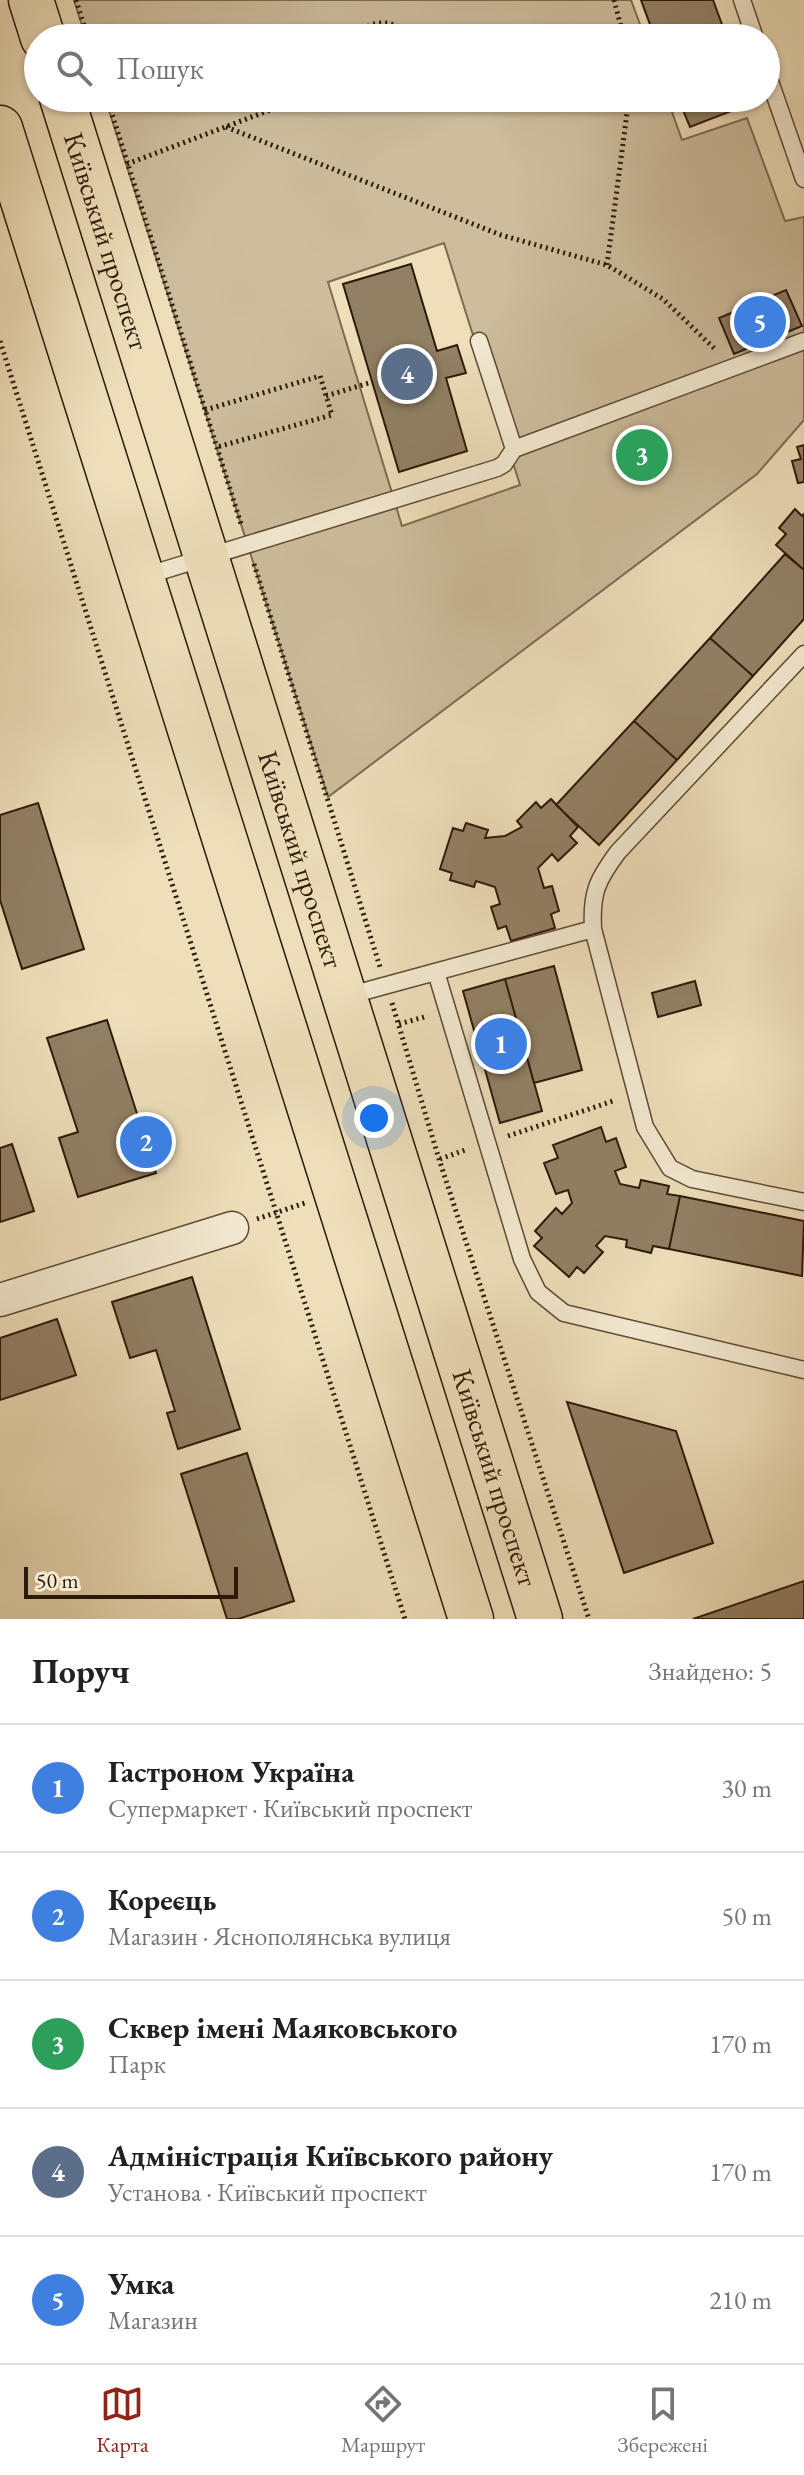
<!DOCTYPE html>
<html lang="uk">
<head>
<meta charset="utf-8">
<style>
	:root { --surface:#fff; --page:#f6f6f6; --text:#202124; --muted:#757577; --line:#e0e0e0; --accent:#8f2418 }
	body { margin:0; font-family:"EB Garamond",serif; background:var(--page); color:var(--text) }
	.scale { position:absolute; left:24px; bottom:20px; width:214px; box-sizing:border-box; padding-left:8px; border:4px solid #2e1909; border-top:0; font-size:22px; line-height:28px; white-space:nowrap; color:#2e1909; -webkit-text-stroke:6px #f4ead2; paint-order:stroke }
	.you { position:absolute; left:374px; top:1118px; width:28px; height:28px; margin:-20px; border:6px solid #fff; border-radius:50%; background:#1a73e8; box-shadow:0 0 0 12px #1a73e833 }
	.badge { display:grid; place-items:center; width:52px; height:52px; border-radius:50%; background:var(--accent); color:#fff; font-size:26px; font-weight:700 }
	.pin { position:absolute; translate:-50% -50%; border:4px solid #fff; box-shadow:0 2px 8px #0006 }
	.list { margin:0; padding:0; list-style:none }
	h2 { display:flex; justify-content:space-between; align-items:center; height:104px; margin:0; padding:0 32px; font-size:34px }
	h2 small { font-size:26px; font-weight:400; color:var(--muted) }
	.list li { display:grid; grid-template-columns:52px 1fr auto; gap:24px; align-items:center; box-sizing:border-box; height:128px; padding:0 32px; border-top:2px solid var(--line) }
	.list b { display:block; font-size:30px; white-space:nowrap }
	.list p { margin:0; font-size:26px; white-space:nowrap; color:var(--muted) }
	.list em { font-size:26px; font-style:normal; color:var(--muted) }
	.icon { flex:none; width:44px; height:44px; fill:none; stroke:currentColor; stroke-width:2; stroke-linecap:round; stroke-linejoin:round }
	.map { position:relative; flex:none; width:804px; height:1619px; overflow:hidden }
	.search { position:absolute; background:var(--surface); box-shadow:0 2px 6px #0004; left:24px; right:24px; top:24px; height:88px; display:flex; align-items:center; gap:20px; box-sizing:border-box; padding:0 28px; border-radius:44px; color:var(--muted); font-size:30px }
	.sheet { height:744px; background:var(--surface) }
	nav { display:flex; justify-content:space-around; align-items:center; box-sizing:border-box; height:112px; border-top:2px solid var(--line); background:var(--surface); font-size:22px; color:var(--muted) }
	nav a { display:grid; justify-items:center; gap:4px }
	nav .on { color:var(--accent) }
	.map>svg:first-child { display:block }
</style>
</head>
<body>
<div class="map">
<svg width="804" height="1619" viewBox="0 0 804 1619">
	<rect width="100%" height="100%" fill="#eedfba"/>
	<filter id="stains"><feTurbulence type="fractalNoise" baseFrequency=".0025" numOctaves="4"/><feColorMatrix values="0 0 0 0 .2 0 0 0 0 .09 0 0 0 0 .02 0 0 0 .5 -.17"/></filter>
	<radialGradient id="worn" r=".72"><stop offset=".6" stop-color="#630" stop-opacity="0"/><stop offset="1" stop-color="#630" stop-opacity=".3"/></radialGradient>
	<path fill="#cdbd9c" stroke="#7e6b52" stroke-width="2" fill-rule="evenodd" d="M74,0H631L645,38H86Z
		M105,98H667L682,140L747,118L785,221L804,217V420L757,474L328,797ZM444,243L520,485L402,526L328,282Z"/>
	<path fill="#928065" stroke="#2e1909" stroke-width="2" d="M641,0H713L727,38H655Z
		M678,98H750L752,103L690,127Z
		M411,264L437,351L457,345L466,373L446,378L467,451L399,472L343,284Z
		M786,290L802,326L734,354L719,318Z
		M804,445V482L798,483L792,461L801,459L797,447Z
		M795,509L802,516L804,514V570L776,545L786,534L779,528Z
		M785,554L804,570V619L753,676L710,638Z
		M710,638L753,676L677,760L634,721Z
		M634,721L677,760L599,845L556,805Z
		M551,799L578,827L570,836L577,843L558,861L552,854L538,868L544,888L552,886L559,911L551,914L555,928L511,941L506,926L498,929L491,907L500,904L495,887L476,881L474,887L450,880L452,873L440,869L453,828L463,831L466,823L488,830L485,838L505,836L522,827L517,821L536,802L541,808Z
		M38,803L84,949L22,969L0,900V815Z
		M554,966L582,1070L534,1083L505,979Z
		M505,979L542,1111L500,1123L463,991Z
		M695,981L701,1005L658,1017L652,993Z
		M107,1020L156,1173L78,1197L59,1138L78,1132L47,1038Z
		M601,1127L606,1142L616,1138L626,1167L615,1171L620,1184L639,1188L641,1180L669,1186L667,1194L680,1196L669,1249L653,1246L651,1253L626,1247L627,1240L605,1236L596,1246L603,1252L584,1273L577,1267L569,1277L534,1246L542,1238L535,1231L556,1208L562,1214L572,1203L568,1190L556,1194L544,1163L558,1158L553,1145Z
		M12,1144L34,1211L0,1222V1148Z
		M680,1196L804,1221L802,1276L669,1249Z
		M192,1277L240,1429L178,1449L167,1413L175,1411L156,1350L130,1358L112,1302Z
		M57,1319L76,1375L0,1400V1338Z
		M567,1402L676,1431L713,1543L624,1573Z
		M247,1453L294,1601L238,1619H227L181,1474Z
		M804,1581V1619H693Z"/>
	<g fill="none" stroke-linecap="round" stroke-linejoin="round">
		<defs>
			<path id="service" d="M742,0L755,38
				M766,70L804,179
				M479,341L514,449L804,341
				M145,576L497,468L504,464L514,449
				M804,654L618,852C597,880 591,893 593,929L645,1127L670,1168L692,1179L804,1202
				M436,972L522,1259L538,1292L564,1313L804,1370
				M347,996L593,929"/>
			<path id="minor" d="M0,1300L232,1228"/>
			<g id="primary">
				<path d="M31,0L43,38"/>
				<path id="s1" d="M62,98L540,1619"/>
				<path d="M0,128L471,1619"/>
			</g>
		</defs>
		<use href="#service" stroke="#5e4a35" stroke-width="19"/>
		<use href="#minor" stroke="#5e4a35" stroke-width="35"/>
		<use href="#primary" stroke="#2e1909" stroke-width="47"/>
		<path stroke="#2e1909" stroke-width="5" stroke-dasharray="2 4" stroke-linecap="butt" d="M76,0L88,38
			M614,0L624,38
			M354,38C371,16 397,20 414,38
			M107,98L241,524
			M226,127L501,235L607,265L663,299L717,351
			M127,164L302,98
			M607,265L629,98
			M0,341L405,1619
			M326,396L372,382
			M205,410L320,376L332,415L217,447
			M254,564L380,967
			M392,1003L439,1159L589,1619
			M399,1024L428,1016
			M508,1136L616,1100
			M440,1159L468,1149
			M257,1219L305,1203"/>
		<use href="#service" stroke="#f4ead2" stroke-width="16"/>
		<use href="#minor" stroke="#f4ead2" stroke-width="32"/>
		<use href="#primary" stroke="#eedfba" stroke-width="44"/>
	</g>
	<g text-anchor="middle" dominant-baseline="central" stroke-width="8" stroke-linejoin="round" paint-order="stroke">
		<g font-size="28" fill="#2e1909" stroke="#f4ead2">
			<text stroke="none"><textPath href="#s1" startOffset="150">Київський проспект</textPath></text>
			<text stroke="none"><textPath href="#s1" startOffset="798">Київський проспект</textPath></text>
			<text stroke="none"><textPath href="#s1" startOffset="1446">Київський проспект</textPath></text>
		</g>
	</g>
	<rect width="100%" height="100%" filter="url(#stains)"/>
	<rect width="100%" height="100%" fill="url(#worn)"/>
</svg>
<div class="scale">50 m</div>
<div class="you"></div>
<div class="pin badge" style="left:501px;top:1044px;background:#3f7fe0">1</div>
<div class="pin badge" style="left:146px;top:1142px;background:#3f7fe0">2</div>
<div class="pin badge" style="left:642px;top:455px;background:#2e9e5b">3</div>
<div class="pin badge" style="left:407px;top:374px;background:#5c6f8a">4</div>
<div class="pin badge" style="left:760px;top:322px;background:#3f7fe0">5</div>
<div class="search"><svg class="icon" aria-label="search" viewBox="0 0 24 24"><circle cx="10" cy="10" r="6"/><path d="M15 15l6 6"/></svg>Пошук</div>
</div>
<section class="sheet">
<h2>Поруч<small>Знайдено: 5</small></h2>
<ul class="list">
<li><span class="badge" style="background:#3f7fe0">1</span><div><b>Гастроном Україна</b><p>Супермаркет · Київський проспект</p></div><em>30 m</em></li>
<li><span class="badge" style="background:#3f7fe0">2</span><div><b>Кореєць</b><p>Магазин · Яснополянська вулиця</p></div><em>50 m</em></li>
<li><span class="badge" style="background:#2e9e5b">3</span><div><b>Сквер імені Маяковського</b><p>Парк</p></div><em>170 m</em></li>
<li><span class="badge" style="background:#5c6f8a">4</span><div><b>Адміністрація Київського району</b><p>Установа · Київський проспект</p></div><em>170 m</em></li>
<li><span class="badge" style="background:#3f7fe0">5</span><div><b>Умка</b><p>Магазин</p></div><em>210 m</em></li>
</ul>
</section>
<nav>
<a class="on"><svg class="icon" aria-label="map" viewBox="0 0 24 24"><path d="M3 6l6-2 6 2 6-2v14l-6 2-6-2-6 2zM9 4v14M15 6v14"/></svg>Карта</a>
<a><svg class="icon" aria-label="directions" viewBox="0 0 24 24"><path d="M12 3l9 9-9 9-9-9zM9 14v-3h6M13 9l2 2-2 2"/></svg>Маршрут</a>
<a><svg class="icon" aria-label="saved" viewBox="0 0 24 24"><path d="M7 4h10v16l-5-4-5 4z"/></svg>Збережені</a>
</nav>
</body>
</html>
